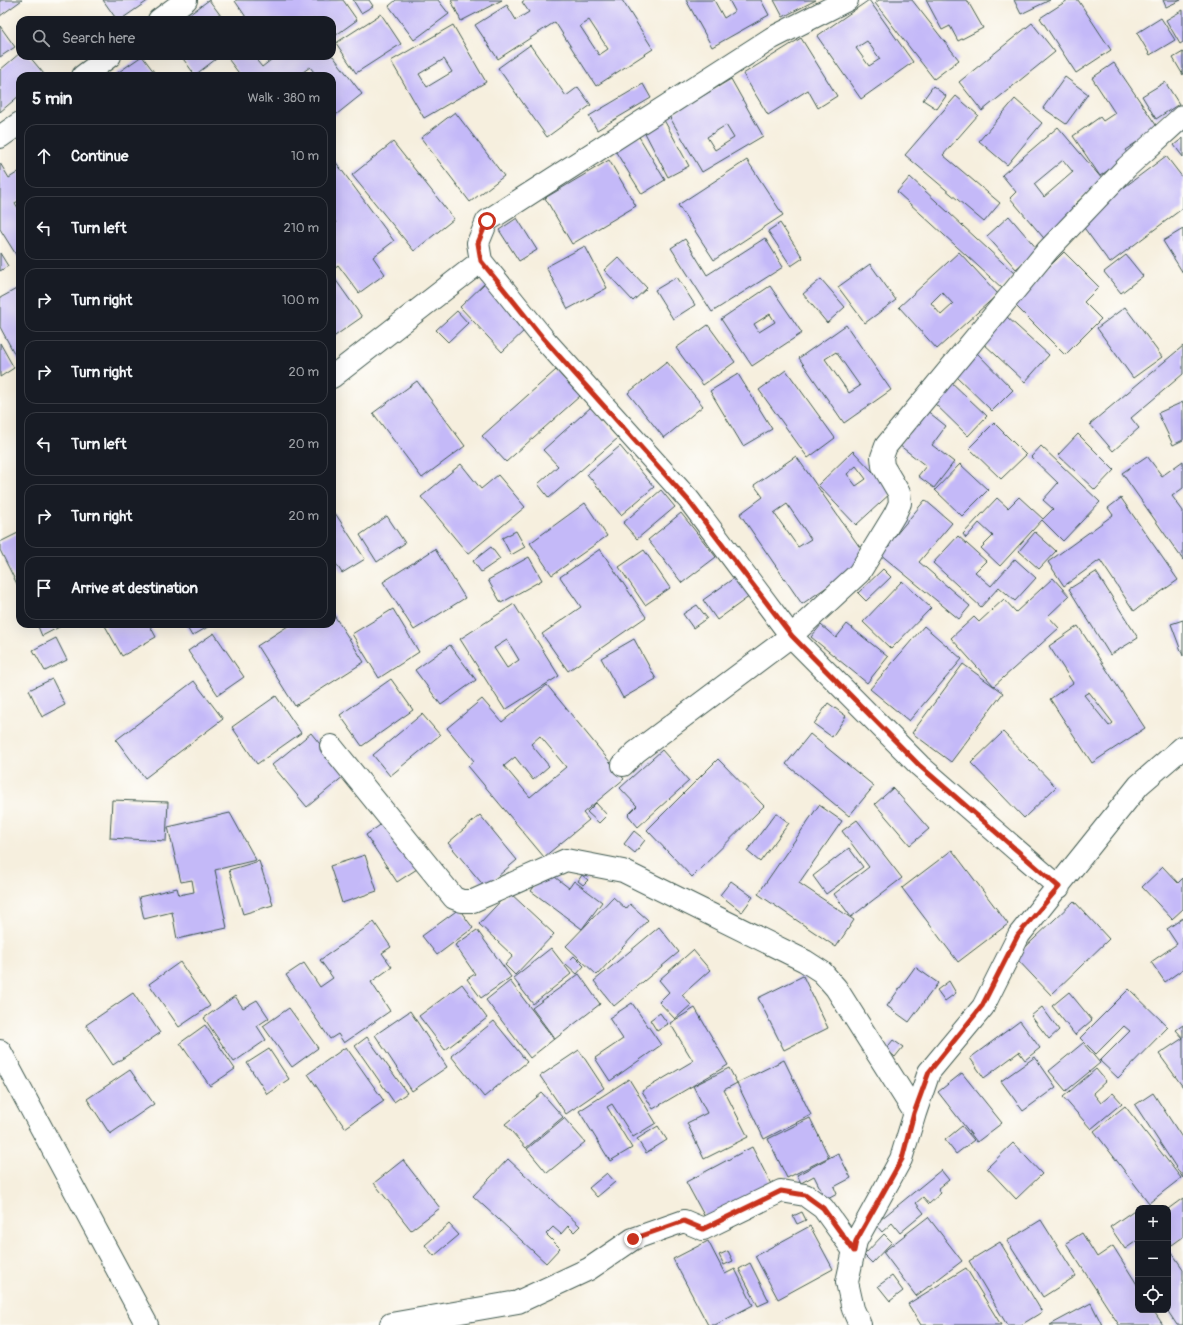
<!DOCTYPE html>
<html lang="en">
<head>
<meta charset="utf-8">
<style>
	:root { --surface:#171b24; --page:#20242c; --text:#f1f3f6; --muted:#9ea1a6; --line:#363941 }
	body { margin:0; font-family:Pangolin,sans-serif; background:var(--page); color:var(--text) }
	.controls { position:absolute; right:12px; bottom:12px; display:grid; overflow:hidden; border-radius:8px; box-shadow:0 4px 16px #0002 }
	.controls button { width:36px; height:36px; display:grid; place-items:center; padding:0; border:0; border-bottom:1px solid var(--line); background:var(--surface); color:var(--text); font:20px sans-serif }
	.stop { position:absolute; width:12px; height:12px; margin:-9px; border:3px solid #c8321e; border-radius:50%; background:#fff }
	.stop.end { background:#c8321e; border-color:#fff; box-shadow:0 1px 4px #0008 }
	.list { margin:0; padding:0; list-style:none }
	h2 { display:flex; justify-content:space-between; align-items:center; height:52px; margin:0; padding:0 16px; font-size:17px }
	h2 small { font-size:13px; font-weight:400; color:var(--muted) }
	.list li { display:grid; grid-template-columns:26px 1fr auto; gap:12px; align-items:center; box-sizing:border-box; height:64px; margin:0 8px 8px; padding:0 8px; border:1px solid var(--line); border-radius:12px }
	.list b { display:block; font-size:15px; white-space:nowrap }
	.list em { font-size:13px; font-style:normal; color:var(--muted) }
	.icon { flex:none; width:22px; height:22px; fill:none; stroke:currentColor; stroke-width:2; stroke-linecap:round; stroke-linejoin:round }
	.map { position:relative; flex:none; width:1183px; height:1325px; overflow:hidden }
	.search { position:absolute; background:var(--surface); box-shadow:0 4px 16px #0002; left:16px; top:16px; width:320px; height:44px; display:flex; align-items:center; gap:10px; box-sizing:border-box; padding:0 14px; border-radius:12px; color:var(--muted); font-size:15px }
	.panel { position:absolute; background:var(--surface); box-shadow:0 4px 16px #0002; left:16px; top:72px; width:320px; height:556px; border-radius:12px }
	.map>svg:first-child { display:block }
</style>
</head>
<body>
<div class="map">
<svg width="1183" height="1325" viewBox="0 0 1183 1325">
	<rect width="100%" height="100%" fill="#fdfcf7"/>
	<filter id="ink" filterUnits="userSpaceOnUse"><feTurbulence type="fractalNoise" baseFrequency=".025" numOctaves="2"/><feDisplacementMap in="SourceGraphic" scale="8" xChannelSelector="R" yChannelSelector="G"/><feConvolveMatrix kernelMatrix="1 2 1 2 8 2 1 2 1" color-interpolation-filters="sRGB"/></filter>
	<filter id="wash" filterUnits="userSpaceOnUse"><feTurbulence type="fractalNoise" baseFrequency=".012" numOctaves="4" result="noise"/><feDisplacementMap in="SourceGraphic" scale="16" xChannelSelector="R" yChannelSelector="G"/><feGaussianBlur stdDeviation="0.9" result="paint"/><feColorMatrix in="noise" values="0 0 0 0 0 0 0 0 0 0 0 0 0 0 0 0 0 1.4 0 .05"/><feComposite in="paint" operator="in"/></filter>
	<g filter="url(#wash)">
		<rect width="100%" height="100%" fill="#f6efde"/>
		<g id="blocks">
			<path fill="#c4b9f8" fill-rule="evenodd" d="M0,0H22L0,16Z
				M103,0H149L120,20H117Z
				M209,0L224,20H182Z
				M237,0H343L357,20L332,38V20L314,19L312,20H248L235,1Z
				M353,0H369L373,6L361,13Z
				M396,0H438L449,14L414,40L389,6Z
				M451,0H502L461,21Z
				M525,0H622L653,49L596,86L555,22L498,59L475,25L507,5L516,20L529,12L522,2ZM589,20L608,49L599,55L580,26Z
				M686,0H714L724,18L735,11L729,0H761L769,15L712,47Z
				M774,0H816L783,17Z
				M869,0L913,62L861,99L817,36ZM867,41L880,59L869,66L856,48Z
				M879,0H912L959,60L934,79L875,3Z
				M926,0H967L983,28L958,41L950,26L942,30Z
				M1014,0H1050L1021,14Z
				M1068,0H1078L1111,50L1076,73L1040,18Z
				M1163,0H1181L1166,7Z
				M1183,10V42L1180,44L1166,20Z
				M381,14L401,44L356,73L336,43Z
				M1161,18L1175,40L1150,55L1137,33Z
				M1032,23L1055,52L982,111L959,82Z
				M453,25L486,82L424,118L391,61ZM444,59L452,72L427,87L419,74Z
				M0,26L15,47L0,57Z
				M801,38L837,96L818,108L808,90L768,115L743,74Z
				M530,45L566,96L578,87L591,105L547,137L498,68Z
				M1183,52V75L1173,58Z
				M20,53V56H29L44,74L42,76H20V95L0,112V70Z
				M142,56L157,76H113Z
				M181,56H220L195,75Z
				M234,56H253L262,67L276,56H333L362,94L332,118V76H317L310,67L299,75L300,76H241L229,60Z
				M1114,63L1158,128L1125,150L1129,156L1100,176L1073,136L1100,117L1103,121L1115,113L1092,78Z
				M1065,77L1088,94L1066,124L1043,108Z
				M731,79L763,136L702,172L669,116ZM726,125L734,138L715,150L707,137Z
				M1165,82L1179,104L1156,119L1142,96Z
				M643,84L651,98L597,130L589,116Z
				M933,86L946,96L937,109L923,100Z
				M956,96L978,115L943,155L1000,203L984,222L905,155Z
				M1015,99L1042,123L1007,165L979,141Z
				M455,112L504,176L470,202L421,138Z
				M664,120L689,166L668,177L644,131Z
				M1058,127L1103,180L1075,204L1082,213L1048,243L1010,198L1016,192L1002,175ZM1063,160L1073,172L1044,197L1034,184Z
				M638,135L665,180L642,194L614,149Z
				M1183,138V157L1174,145Z
				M393,142L454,219L414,251L352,175Z
				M1166,156L1183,178V208L1110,263L1079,221Z
				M332,157L394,241L373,257L385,274L359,293L338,265L332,270V226L336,223L332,217Z
				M609,160L636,206L572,244L545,198Z
				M747,160L783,215L714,260L678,205Z
				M0,163L9,178L20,171V200L15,203L20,211V261L0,229Z
				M910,177L1015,274L1002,288L897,192Z
				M1009,216L1038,250L1016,269L987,236Z
				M517,218L537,250L519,261L499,230Z
				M780,223L803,258L791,266L768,231Z
				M1183,229V273L1163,241Z
				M765,238L783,267L712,312L671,248L685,239L707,275Z
				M585,246L607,288L568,309L546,267Z
				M959,252L998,294L937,349L899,307ZM942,292L953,304L941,315L931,303Z
				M1064,252L1099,287L1084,302L1101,319L1065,355L1013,303Z
				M0,253L8,266L0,271Z
				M1126,255L1143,276L1121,293L1104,272Z
				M618,257L647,288L633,301L604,270Z
				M870,264L896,300L865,323L838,287Z
				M677,277L695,305L673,319L655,290Z
				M335,279L362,317L332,338V281Z
				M821,279L845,307L827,323L803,294Z
				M486,282L528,327L502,352L460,307Z
				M770,286L802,333L752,366L721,319ZM770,314L775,322L759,332L754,324Z
				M20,287V364L0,327V298Z
				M1125,307L1162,357L1133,378L1097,328Z
				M457,311L468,323L448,342L436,330Z
				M1007,317L1049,355L1025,382L983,343Z
				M708,325L735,362L703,385L676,348Z
				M846,325L891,390L844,423L799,358ZM836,352L860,386L849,393L825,359Z
				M0,343L14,368L0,377Z
				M1183,346V374L1131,418L1139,428L1113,451L1090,424Z
				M976,352L1013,390L992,411L954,374Z
				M667,362L703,406L664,438L628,393Z
				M556,370L580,396L506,462L482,436Z
				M786,370L835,438L808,458L759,390Z
				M738,374L772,429L743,446L710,391Z
				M949,380L987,416L968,436L930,399Z
				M417,381L465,446L422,478L373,413Z
				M1183,402V440L1173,445L1158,413Z
				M591,407L618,438L549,498L538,484L558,466L543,450Z
				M926,410L946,426L932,445L954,462L934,488L918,476L926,466L899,445Z
				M994,423L1026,455L1001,479L969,448Z
				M1078,434L1114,470L1095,490L1058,455Z
				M620,446L654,487L621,515L587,474Z
				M1041,446L1100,502L1063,541L1042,520L1000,566L981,548L993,536L979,523L966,538L963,534L997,498L1008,508L1019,497L1043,519L1053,509L1043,500L1058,483L1031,457Z
				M853,451L892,492L856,525L818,485ZM856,466L866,479L856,486L847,474Z
				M796,456L868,559L802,604L740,514L763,497L754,485ZM787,504L811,539L798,547L774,513Z
				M1147,456L1162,476L1183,461V488L1172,496L1183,511V560L1122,473Z
				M461,464L481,489L498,475L525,507L468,554L421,497Z
				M960,464L988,490L962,516L935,490Z
				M661,490L675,507L637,539L623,523Z
				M1121,498L1178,580L1134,611L1100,560L1064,586L1048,562L1113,515L1108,508Z
				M925,500L952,523L919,562L970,606L959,619L880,554Z
				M585,503L607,536L552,575L530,543Z
				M335,513L365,559L342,573L332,558V515Z
				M681,513L716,557L682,583L648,540Z
				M387,516L405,543L377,562L360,535Z
				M516,531L525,547L511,555L502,538Z
				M20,532V590L0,550V542Z
				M1035,532L1056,551L1039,569L1019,551Z
				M958,536L986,561L975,572L991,586L1015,559L1036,578L1015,601L999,587L981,607L933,563Z
				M491,547L500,559L481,572L473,561Z
				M435,549L465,598L414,630L383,582Z
				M600,549L646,617L568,671L542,634L581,607L560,577Z
				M644,550L670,588L645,605L619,567Z
				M529,557L542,580L501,603L488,580Z
				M883,569L891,577L866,601L858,593Z
				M1096,572L1138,638L1110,655L1069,589Z
				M737,576L750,596L717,620L703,600Z
				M1053,578L1069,596L1048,616L1059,628L994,686L951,638L974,617L979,622L1004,599L1016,612Z
				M902,581L931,608L891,649L863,622Z
				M514,604L559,676L505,710L460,639ZM507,640L519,660L507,668L494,648Z
				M697,605L707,618L693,628L683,614Z
				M393,609L419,652L379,678L352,634Z
				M332,612L364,662L295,706L257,646L291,624H332Z
				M1183,620V656L1171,624Z
				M37,624H65L42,636Z
				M104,624H149L156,637L122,656Z
				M185,624H213L192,636Z
				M847,624L888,657L867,683L811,637L821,625L836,638Z
				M924,626L962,659L909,721L870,689Z
				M1078,626L1145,728L1092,763L1050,699L1073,683L1049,646ZM1089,692L1113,723L1109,726L1084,695Z
				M214,633L244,677L218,695L188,651Z
				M56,638L67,660L45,671L33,650Z
				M634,639L656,679L623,698L601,658Z
				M450,645L476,680L441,705L415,670Z
				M963,664L1003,693L951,762L912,733Z
				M52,679L65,705L42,717L29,690Z
				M391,679L413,710L362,746L340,715Z
				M194,681L223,719L145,778L116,740Z
				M547,685L624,779L583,813L589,820L544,857L468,766L474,761L447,728L482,699L502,722ZM540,736L566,767L530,797L504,766L515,757L533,780L549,766L531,744Z
				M276,696L301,733L257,764L232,727Z
				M828,703L846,716L832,737L814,724Z
				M422,714L440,735L390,776L373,755Z
				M1003,732L1056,787L1024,818L971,763Z
				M311,733L345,775L307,807L272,765Z
				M810,734L874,786L849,816L786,764Z
				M662,750L689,781L638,827L628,815L637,806L620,788Z
				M718,759L764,806L692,877L647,830Z
				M893,788L929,829L910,845L875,804Z
				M112,800L168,802L166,841L110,838Z
				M596,803L607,815L599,823L587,812Z
				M819,805L842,821L799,883L854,920L836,947L758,894Z
				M230,813L256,860L215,870L227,928L177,939L172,912L144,919L139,897L177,888L179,895L194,892L192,880L181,882L168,827Z
				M776,813L789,823L760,862L747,851Z
				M480,815L517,860L485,887L448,843Z
				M857,820L902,878L851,917L834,894L869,867L842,831Z
				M386,821L417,869L397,882L366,835Z
				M634,831L645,840L635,853L624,844Z
				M849,848L863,867L826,894L813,876Z
				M952,850L1008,924L958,962L902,888Z
				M365,855L377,891L342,903L330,866Z
				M259,861L273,905L243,914L229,870Z
				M1163,867L1178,883L1183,878V909L1172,919L1142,887Z
				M546,870L569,888L574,881L602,902L582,929L531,891Z
				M582,875L588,880L583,885L578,881Z
				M731,881L753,897L742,912L720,895Z
				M509,892L554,934L515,975L505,965L513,956L479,924Z
				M613,897L626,909L630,904L648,920L597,975L566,946Z
				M1074,901L1109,939L1051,995L1015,957Z
				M459,909L473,928L437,955L422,936Z
				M1183,918V969L1165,982L1151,962L1177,944L1167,929Z
				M374,922L391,947L382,953L392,967L371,982L390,1011L344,1043L338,1034L330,1039L286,975L304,963L320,987L333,978L320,960Z
				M659,927L679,952L614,1006L594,981Z
				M477,930L511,977L481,998L467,979L475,974L455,945Z
				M551,948L571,974L533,1004L513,978Z
				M693,950L710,970L682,995L691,1005L675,1019L659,1002L669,992L659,980Z
				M574,956L584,966L577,974L566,964Z
				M180,962L210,1006L179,1027L149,984Z
				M915,967L938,983L909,1022L887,1006Z
				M579,974L600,1004L555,1039L532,1008Z
				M803,976L828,1028L784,1050L758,998Z
				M510,981L554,1039L530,1058L486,1000Z
				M949,981L956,993L945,1001L937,990Z
				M462,984L487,1018L445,1050L419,1016Z
				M1129,989L1168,1027L1118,1078L1100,1061L1130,1031L1124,1026L1096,1054L1080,1038Z
				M1069,992L1092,1020L1075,1035L1052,1006Z
				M133,993L160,1033L113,1065L86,1025Z
				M235,996L243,1008L257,1000L269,1018L257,1026L266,1040L234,1062L204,1018Z
				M632,1003L661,1045L610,1081L595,1058L623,1039L609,1018Z
				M1042,1007L1059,1030L1049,1039L1031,1016Z
				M289,1008L318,1048L292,1067L263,1026Z
				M695,1008L728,1065L653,1109L642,1091L693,1061L670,1023Z
				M410,1011L447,1067L412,1091L375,1035Z
				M660,1013L668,1024L657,1031L650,1020Z
				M494,1021L527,1062L484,1097L451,1056Z
				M1020,1021L1040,1048L1025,1060L1019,1052L984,1078L970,1058Z
				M205,1025L235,1069L210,1086L180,1043Z
				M1183,1025V1087L1159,1054L1183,1038L1176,1030Z
				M367,1037L407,1093L394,1102L355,1046Z
				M893,1040L903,1047L895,1057L886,1049Z
				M1083,1043L1100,1063L1066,1091L1049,1071Z
				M346,1047L384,1101L345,1128L308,1074Z
				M269,1049L289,1079L267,1094L247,1063Z
				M579,1050L604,1088L566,1114L540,1076Z
				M1035,1057L1056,1087L1023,1111L1001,1081Z
				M784,1060L811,1115L764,1139L737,1083Z
				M729,1068L737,1083L724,1090L748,1137L704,1159L687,1123L707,1113L693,1086Z
				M1096,1069L1106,1081L1093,1093L1101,1103L1113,1093L1122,1103L1091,1129L1063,1097Z
				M130,1070L154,1104L110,1134L87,1099Z
				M962,1073L1002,1123L977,1142L938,1092Z
				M629,1079L656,1123L633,1137L612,1104L607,1107L632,1148L610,1161L579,1111Z
				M542,1093L563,1117L526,1148L505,1124Z
				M1153,1093L1183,1139V1178L1135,1105Z
				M1125,1106L1181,1178L1149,1203L1094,1131Z
				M564,1118L585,1142L547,1173L527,1149Z
				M810,1118L829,1157L787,1178L768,1139Z
				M658,1126L667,1140L646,1153L637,1139Z
				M962,1126L974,1140L956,1154L945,1140Z
				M1013,1143L1042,1174L1016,1199L987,1168Z
				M752,1147L771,1184L706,1219L686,1182Z
				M838,1153L851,1178L834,1187L837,1194L826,1200L814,1176L801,1183L797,1175Z
				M508,1159L580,1226L574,1232L568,1226L561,1234L553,1227L546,1234L560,1248L546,1263L473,1196Z
				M403,1160L440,1208L411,1230L374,1183Z
				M941,1170L949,1180L938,1189L941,1193L929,1204L923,1197L916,1203L924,1213L900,1233L892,1223L882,1232L875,1224Z
				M607,1173L615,1182L597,1197L589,1188Z
				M1183,1198V1237L1172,1245L1168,1239V1209Z
				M1140,1206L1141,1208H1138V1240L1125,1249L1110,1227Z
				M802,1212L806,1220L797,1224L793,1216Z
				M928,1217L962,1261L916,1296L883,1252Z
				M1041,1220L1076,1276L1043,1297L1007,1241Z
				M449,1224L459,1235L434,1256L425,1245Z
				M810,1226L833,1269L778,1299L755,1256Z
				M1082,1233L1097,1257L1113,1246L1138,1286V1310H1153L1163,1325H1119L1066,1243Z
				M884,1234L892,1242L872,1263L864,1255Z
				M708,1241L725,1274L735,1269L753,1305L715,1325H708L673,1259Z
				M1000,1242L1042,1312L1021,1325H1007L969,1261Z
				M1168,1247L1183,1269V1325H1177L1167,1310Z
				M728,1251L733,1261L724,1265L719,1255Z
				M750,1263L769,1301L758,1306L739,1269Z
				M966,1268L1001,1325H921L908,1304Z
				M892,1276L903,1291L890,1301L878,1286Z
				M1091,1303L1102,1325H1050Z"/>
		</g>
	</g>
	<g filter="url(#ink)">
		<use href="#blocks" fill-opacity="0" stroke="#3f584e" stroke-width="1"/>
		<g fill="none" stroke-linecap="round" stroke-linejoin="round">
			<defs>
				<path id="street" d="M847,0L772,38L487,221L478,243L481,261L543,338L689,500L791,636L920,766L1059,887
					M159,20L186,0
					M83,76L110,56
					M0,137L20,123
					M332,377L481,261
					M331,746L454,898L462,901H473L566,860L623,871L805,961L822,972L836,988L915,1113
					M623,765L636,752L791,636L859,573L895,514L900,503L899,493L883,466L882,457L886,446L1048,250L1127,167L1183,116
					M0,1051L147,1325
					M391,1324L518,1302L589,1269L633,1239L684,1221L703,1229L781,1191L805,1195L823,1208L854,1251
					M860,1325L853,1309L847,1282L856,1241L901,1159L915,1113L929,1072L983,1007L1019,935L1139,785L1183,747"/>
			</defs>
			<use href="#street" stroke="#3f584e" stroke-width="24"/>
			<use href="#street" stroke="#fff" stroke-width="22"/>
		</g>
	</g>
	<g fill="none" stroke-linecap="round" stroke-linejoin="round" filter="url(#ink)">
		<path stroke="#c8321e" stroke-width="5" d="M487,221L478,243L481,261L543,338L688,500L792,636L920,766L1059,887L1018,935L982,1006L929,1072L914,1113L902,1159L856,1241L854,1251L823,1208L805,1195L781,1191L703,1229L684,1221L633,1239"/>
	</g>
</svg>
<div class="controls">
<button>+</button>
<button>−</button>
<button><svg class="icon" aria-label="locate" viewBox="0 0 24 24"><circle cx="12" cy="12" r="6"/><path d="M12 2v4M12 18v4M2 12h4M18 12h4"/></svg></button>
</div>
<div class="stop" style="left:487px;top:221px"></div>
<div class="stop end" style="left:633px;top:1239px"></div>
<div class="search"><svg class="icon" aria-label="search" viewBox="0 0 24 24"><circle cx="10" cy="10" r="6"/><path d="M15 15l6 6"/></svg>Search here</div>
<section class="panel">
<h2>5 min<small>Walk · 380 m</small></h2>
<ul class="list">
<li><svg class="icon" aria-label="ahead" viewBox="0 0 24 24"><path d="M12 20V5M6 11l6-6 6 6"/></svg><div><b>Continue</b></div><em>10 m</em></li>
<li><svg class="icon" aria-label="left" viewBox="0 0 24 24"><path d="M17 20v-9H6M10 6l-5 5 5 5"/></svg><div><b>Turn left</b></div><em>210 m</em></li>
<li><svg class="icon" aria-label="right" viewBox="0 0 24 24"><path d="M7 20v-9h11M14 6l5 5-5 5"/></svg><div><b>Turn right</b></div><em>100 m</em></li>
<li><svg class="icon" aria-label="right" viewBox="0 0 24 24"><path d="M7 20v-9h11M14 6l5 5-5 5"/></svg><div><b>Turn right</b></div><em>20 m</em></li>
<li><svg class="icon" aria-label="left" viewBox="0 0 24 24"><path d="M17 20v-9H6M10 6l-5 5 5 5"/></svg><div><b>Turn left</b></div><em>20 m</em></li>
<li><svg class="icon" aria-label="right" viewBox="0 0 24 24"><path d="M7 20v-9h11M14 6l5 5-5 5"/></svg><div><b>Turn right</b></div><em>20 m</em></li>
<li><svg class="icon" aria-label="arrive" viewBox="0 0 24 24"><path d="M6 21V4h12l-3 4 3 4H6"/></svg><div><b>Arrive at destination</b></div></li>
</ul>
</section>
</div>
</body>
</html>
